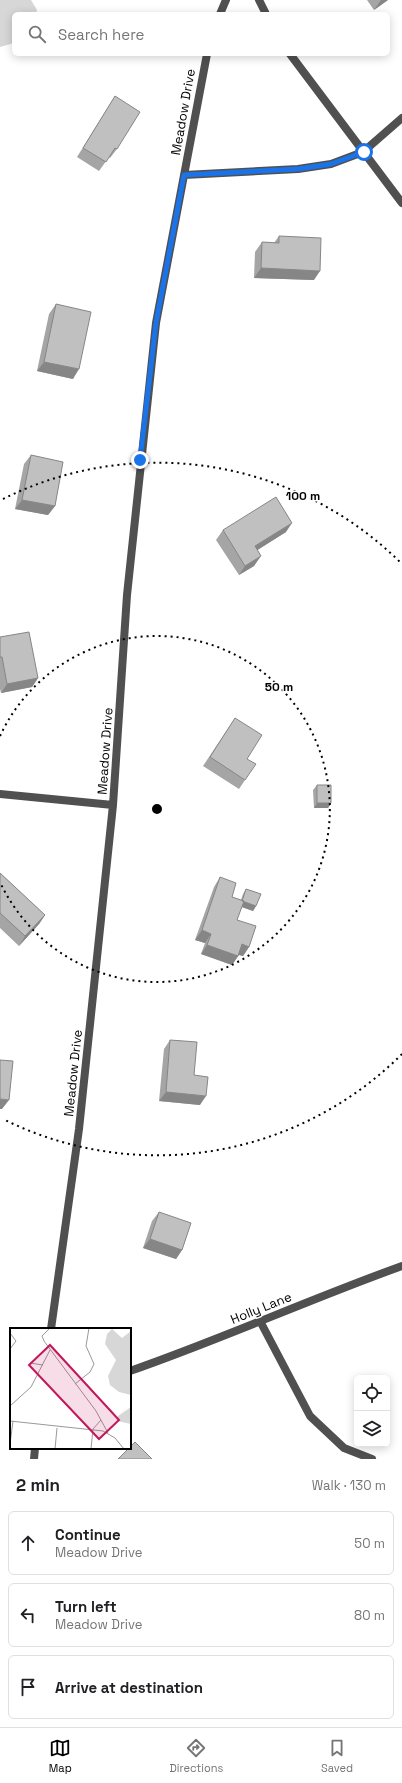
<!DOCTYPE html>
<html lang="en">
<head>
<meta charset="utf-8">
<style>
	:root { --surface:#fff; --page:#f2f2f2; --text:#202124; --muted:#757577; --line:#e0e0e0; --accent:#000 }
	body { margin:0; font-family:"Space Grotesk",sans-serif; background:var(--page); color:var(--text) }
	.controls { position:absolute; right:12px; bottom:12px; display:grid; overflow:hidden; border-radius:6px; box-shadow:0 2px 10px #0003 }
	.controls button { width:36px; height:36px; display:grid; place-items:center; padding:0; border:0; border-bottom:1px solid var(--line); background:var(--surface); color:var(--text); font:20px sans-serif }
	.stop { position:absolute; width:12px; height:12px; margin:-9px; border:3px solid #1a73e8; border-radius:50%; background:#fff }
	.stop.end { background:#1a73e8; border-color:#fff; box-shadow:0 1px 4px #0008 }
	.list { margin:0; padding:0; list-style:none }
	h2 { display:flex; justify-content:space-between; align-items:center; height:52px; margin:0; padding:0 16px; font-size:17px }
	h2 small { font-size:13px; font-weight:400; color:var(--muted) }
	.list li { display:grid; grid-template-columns:26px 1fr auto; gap:12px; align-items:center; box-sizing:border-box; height:64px; margin:0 8px 8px; padding:0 8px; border:1px solid var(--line); border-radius:6px }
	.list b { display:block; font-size:15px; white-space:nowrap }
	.list p { margin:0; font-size:13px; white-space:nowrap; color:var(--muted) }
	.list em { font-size:13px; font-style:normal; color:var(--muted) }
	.icon { flex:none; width:22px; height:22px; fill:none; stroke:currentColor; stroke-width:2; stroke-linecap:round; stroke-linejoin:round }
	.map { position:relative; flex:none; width:402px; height:1459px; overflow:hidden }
	.search { position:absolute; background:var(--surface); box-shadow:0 2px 10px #0003; left:12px; right:12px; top:12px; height:44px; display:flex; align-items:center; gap:10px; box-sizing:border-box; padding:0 14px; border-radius:6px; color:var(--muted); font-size:15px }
	.sheet { height:268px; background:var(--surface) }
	nav { display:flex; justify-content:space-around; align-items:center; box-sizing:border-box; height:56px; border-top:1px solid var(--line); background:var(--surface); font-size:11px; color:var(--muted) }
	nav a { display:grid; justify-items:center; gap:2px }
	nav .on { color:var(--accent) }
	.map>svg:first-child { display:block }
</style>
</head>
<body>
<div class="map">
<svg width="402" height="1459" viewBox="0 0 402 1459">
	<rect width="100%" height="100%" fill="#fff"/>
	<path fill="#d7d7d7" d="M0,0H31L37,10L36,14H14V43L0,47Z"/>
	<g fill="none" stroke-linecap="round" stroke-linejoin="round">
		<path stroke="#505050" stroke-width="8" d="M260,1321L310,1416L344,1448L372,1459"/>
		<path stroke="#505050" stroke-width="8" d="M220,14L226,0
			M184,175L298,169L331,164L363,152L402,118
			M0,794L113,805
			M51,1329L79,1129L113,805L127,595L156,323L207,54
			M130,1371C222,1339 310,1299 402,1266
			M34,1459L35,1448"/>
		<path stroke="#505050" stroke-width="8" d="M259,0L266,14
			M290,54L402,203"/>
	</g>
	<path fill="#a5a5a5" d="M367,0H388L374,10Z
		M115,96L117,149L110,158L109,157L99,171L77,157Z
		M279,236L314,280L254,278L255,252L262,242L274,243Z
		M56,304L73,379L37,371L49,314Z
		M31,455L55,506L48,515L15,509L24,464Z
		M223,530L286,532L257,550L254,566L239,575L216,540Z
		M0,637L38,678L32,687L1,693L0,689Z
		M235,718L247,759L245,780L239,789L203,766Z
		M317,785L331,803L328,808H314L313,790Z
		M0,873L45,915L39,924L19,946L0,928Z
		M220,877L232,897L241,900L243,894L246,889L256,906L253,911L242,907L237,920L249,947L243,956L239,955L232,965L201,954L205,943L195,940L214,887Z
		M170,1040L194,1075L200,1105L159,1101L164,1049Z
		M159,1212L182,1250L176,1259L143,1248L152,1221Z"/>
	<path fill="#868686" d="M381,0H388L374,10Z
		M261,268L320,271L314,280L254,278Z
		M44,362L79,369L73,379L37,371Z
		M22,500L55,506L48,515L15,509Z
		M292,523L286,532L248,556L255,546Z
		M261,556L254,566L239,575L245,566Z
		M38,678L32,687L1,693L7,684Z
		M317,803H331L328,808H314Z
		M242,901L256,906L253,911L239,906Z
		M45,915L39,924L19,946L25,936Z
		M202,930L211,934L205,943L195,940Z
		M242,944L249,947L243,956L236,954Z
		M207,945L238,956L232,965L201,954Z
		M166,1092L206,1096L200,1105L159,1101Z
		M0,1099L9,1100L2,1109H0Z
		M150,1239L182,1250L176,1259L143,1248Z"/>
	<path fill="#c0c0c0" stroke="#868686" d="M115,96L140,112L117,149L115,148L106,162L83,148Z
		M279,236L321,238L320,271L261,268L262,242L279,243Z
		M56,304L91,312L79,369L44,362Z
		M31,455L63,462L55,506L22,500Z
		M276,497L292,523L255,546L261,556L245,566L223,530Z
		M29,632L38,678L7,684L2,657H0V637Z
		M235,718L262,735L247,759L256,764L245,780L210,757Z
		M317,785H331V803H317Z
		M0,873L45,915L25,936L0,913Z
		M220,877L236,883L232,897L244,901L237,920L256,926L249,947L242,944L238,956L207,945L211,934L202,930Z
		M246,889L261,894L256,906L242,901Z
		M170,1040L197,1042L194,1075L208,1077L206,1096L166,1092Z
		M0,1060L13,1061L9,1100L0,1099Z
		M159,1212L191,1223L182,1250L150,1239Z
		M135,1442L152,1459H118L129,1448H130V1447Z"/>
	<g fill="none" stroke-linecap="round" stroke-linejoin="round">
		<path stroke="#1a73e8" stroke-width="5" d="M140,460L156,323L184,175L298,169L331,164L364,152"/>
	</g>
	<g fill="none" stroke="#000" stroke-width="2" stroke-dasharray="2 4">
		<path d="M0 736A173 173 0 1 1 0 882"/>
		<path d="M402 1054A346 346 0 0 1 3 1119M3 499A346 346 0 0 1 402 564"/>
	</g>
	<g text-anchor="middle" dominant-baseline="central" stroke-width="3" stroke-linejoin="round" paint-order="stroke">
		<g font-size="13" fill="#000" stroke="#fff">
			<text transform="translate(183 112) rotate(-80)">Meadow Drive</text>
			<text transform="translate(105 751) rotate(-86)">Meadow Drive</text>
			<text transform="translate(73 1073) rotate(-84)">Meadow Drive</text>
			<text transform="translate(261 1308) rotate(-22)">Holly Lane</text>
		</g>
	</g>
	<g transform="translate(10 1328)">
		<rect width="121" height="121" fill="#fff"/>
		<path d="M102,1L112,10L121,3V67L109,64L100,57L98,48L106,32L95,16L97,6ZM121,79V96L107,93L108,88Z" fill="#d7d7d7"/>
		<path fill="none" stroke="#999" stroke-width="1" d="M40,0L32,8L34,13L86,83L98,105M0,5L6,13L0,21M20,35L33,37M65,56L80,44L84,36L76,18L79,0M0,78L21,59L40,22M0,93L93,103L105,110L114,121M0,116L3,93M45,121L47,100M81,121L83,101L91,92"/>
		<path fill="#c2185b" fill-opacity="0.15" stroke="#c2185b" stroke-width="2" d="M40,17L109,92L89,111L19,37Z"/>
		<rect width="121" height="121" fill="none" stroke="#000" stroke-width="2"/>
	</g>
	<circle cx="157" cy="809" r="6" fill="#000" stroke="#fff" stroke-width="2"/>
	<g font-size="12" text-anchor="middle" font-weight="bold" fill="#000" stroke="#fff" stroke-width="3" stroke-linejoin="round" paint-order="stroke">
		<text x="303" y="500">100 m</text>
		<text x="279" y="691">50 m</text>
	</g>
</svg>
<div class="controls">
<button><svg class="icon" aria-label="locate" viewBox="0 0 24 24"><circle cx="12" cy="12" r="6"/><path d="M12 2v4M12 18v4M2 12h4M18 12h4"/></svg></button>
<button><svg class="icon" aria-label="layers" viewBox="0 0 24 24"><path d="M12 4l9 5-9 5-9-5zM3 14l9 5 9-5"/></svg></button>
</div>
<div class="stop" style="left:364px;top:152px"></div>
<div class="stop end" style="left:140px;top:460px"></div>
<div class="search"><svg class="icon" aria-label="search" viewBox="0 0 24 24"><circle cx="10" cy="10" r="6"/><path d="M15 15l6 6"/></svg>Search here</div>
</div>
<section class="sheet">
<h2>2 min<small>Walk · 130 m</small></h2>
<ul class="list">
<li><svg class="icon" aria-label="ahead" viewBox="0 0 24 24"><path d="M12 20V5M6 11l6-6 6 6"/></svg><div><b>Continue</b><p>Meadow Drive</p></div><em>50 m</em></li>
<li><svg class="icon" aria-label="left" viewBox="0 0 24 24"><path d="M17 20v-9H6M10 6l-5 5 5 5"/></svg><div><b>Turn left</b><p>Meadow Drive</p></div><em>80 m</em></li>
<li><svg class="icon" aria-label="arrive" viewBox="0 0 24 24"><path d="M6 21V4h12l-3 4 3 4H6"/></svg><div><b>Arrive at destination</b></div></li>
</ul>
</section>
<nav>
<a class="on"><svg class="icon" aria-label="map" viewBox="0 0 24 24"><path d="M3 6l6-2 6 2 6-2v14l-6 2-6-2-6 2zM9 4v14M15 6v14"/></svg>Map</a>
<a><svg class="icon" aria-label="directions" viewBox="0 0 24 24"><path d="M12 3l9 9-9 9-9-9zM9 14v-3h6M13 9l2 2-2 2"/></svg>Directions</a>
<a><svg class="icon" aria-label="saved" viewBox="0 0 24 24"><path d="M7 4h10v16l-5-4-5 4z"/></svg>Saved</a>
</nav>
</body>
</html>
